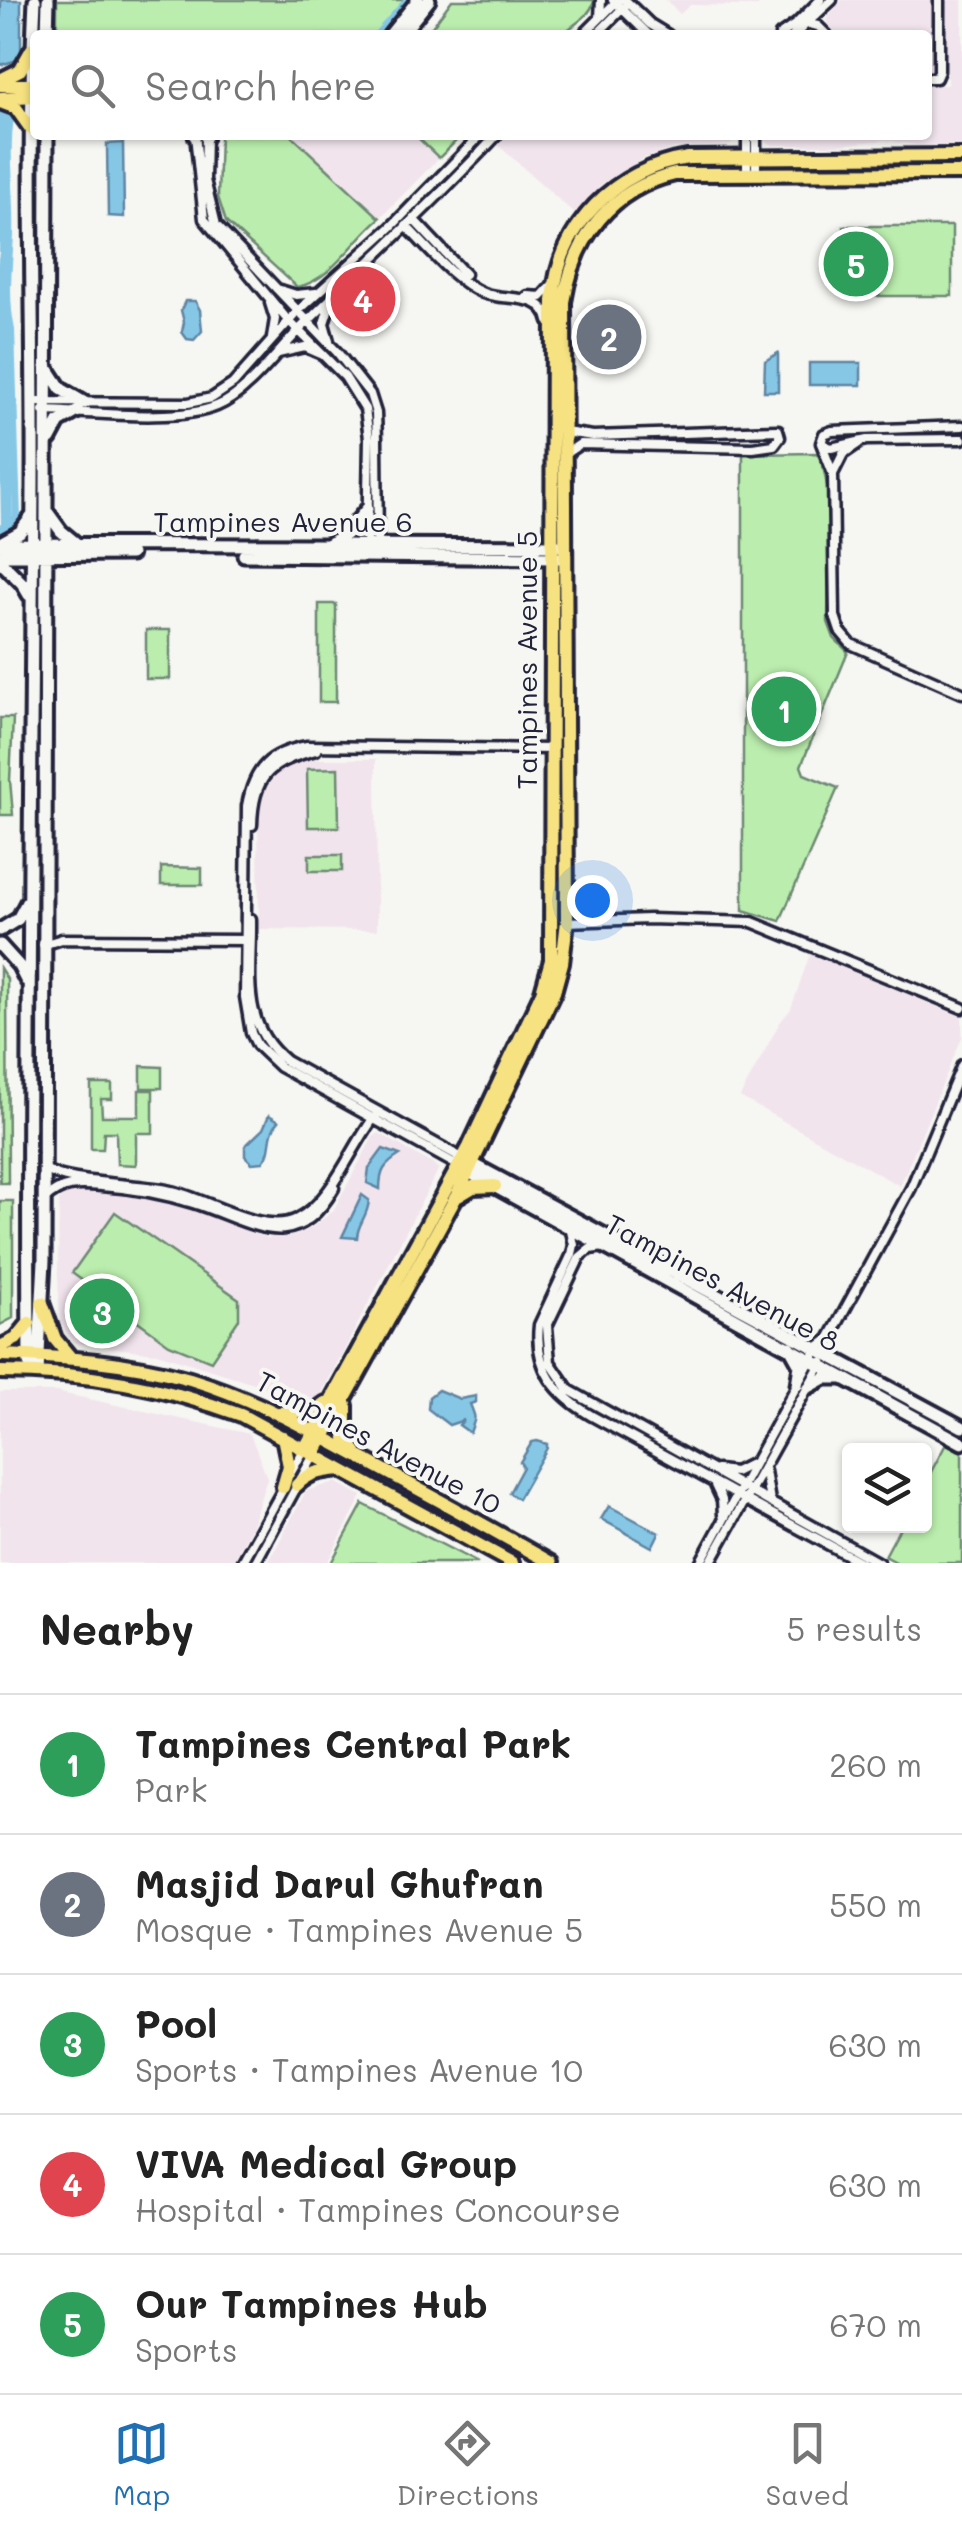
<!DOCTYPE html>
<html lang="en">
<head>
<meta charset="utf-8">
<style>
	:root { --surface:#fff; --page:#f6f6f6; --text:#222; --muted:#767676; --line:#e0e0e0; --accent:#1f6fb2 }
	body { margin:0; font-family:Mali,sans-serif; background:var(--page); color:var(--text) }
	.controls { position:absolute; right:30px; bottom:30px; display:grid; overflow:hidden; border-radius:10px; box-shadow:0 2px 8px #0004 }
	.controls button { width:90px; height:90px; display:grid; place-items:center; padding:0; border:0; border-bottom:2px solid var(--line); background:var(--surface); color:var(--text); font:50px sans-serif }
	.you { position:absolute; left:592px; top:900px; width:35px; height:35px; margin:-25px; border:8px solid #fff; border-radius:50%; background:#1a73e8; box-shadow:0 0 0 15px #1a73e833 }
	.badge { display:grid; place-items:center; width:65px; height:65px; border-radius:50%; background:var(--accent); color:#fff; font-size:32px; font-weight:700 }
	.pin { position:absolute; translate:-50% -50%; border:5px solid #fff; box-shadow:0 2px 10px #0006 }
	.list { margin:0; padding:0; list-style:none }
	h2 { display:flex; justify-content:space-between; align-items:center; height:130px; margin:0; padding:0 40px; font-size:42px }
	h2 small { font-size:32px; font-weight:400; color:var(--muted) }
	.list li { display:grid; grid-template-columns:65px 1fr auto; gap:30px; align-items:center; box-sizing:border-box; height:140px; padding:0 40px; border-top:2px solid var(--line) }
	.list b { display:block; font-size:38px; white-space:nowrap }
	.list p { margin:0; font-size:32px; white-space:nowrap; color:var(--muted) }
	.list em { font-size:32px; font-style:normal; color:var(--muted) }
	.icon { flex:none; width:55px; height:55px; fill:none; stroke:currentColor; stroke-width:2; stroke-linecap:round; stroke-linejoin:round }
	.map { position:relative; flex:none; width:962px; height:1563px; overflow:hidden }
	.search { position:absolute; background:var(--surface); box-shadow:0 2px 8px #0004; left:30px; right:30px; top:30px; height:110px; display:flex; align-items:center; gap:25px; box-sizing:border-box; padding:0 35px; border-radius:10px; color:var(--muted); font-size:38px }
	.sheet { height:830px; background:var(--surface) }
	nav { display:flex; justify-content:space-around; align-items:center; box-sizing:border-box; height:140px; border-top:2px solid var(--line); background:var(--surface); font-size:28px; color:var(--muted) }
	nav a { display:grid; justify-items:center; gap:5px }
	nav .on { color:var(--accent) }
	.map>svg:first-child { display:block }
</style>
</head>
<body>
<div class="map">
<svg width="962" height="1563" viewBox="0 0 962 1563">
	<rect width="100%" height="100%" fill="#f6f6f2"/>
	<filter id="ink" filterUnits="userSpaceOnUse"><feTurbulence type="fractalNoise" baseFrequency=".01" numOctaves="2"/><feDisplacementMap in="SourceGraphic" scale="20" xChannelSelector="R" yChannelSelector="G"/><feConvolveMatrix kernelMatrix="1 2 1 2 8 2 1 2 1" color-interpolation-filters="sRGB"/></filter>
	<g filter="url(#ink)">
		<path fill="#f1e4ed" d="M666,0H763L758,6L690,5L680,14Z
			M842,0H932L931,71H927V35H837L826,20Z
			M946,0H962V145H916L886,140L840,145H773L763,140L762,135H927V86L947,85Z
			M291,135H415L439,158L380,218Z
			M508,135H736V139L729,145L675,148L644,158L603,183L574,213L498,145Z
			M294,759H376L377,930L259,929L258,816L266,788L277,773Z
			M810,954L962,1017V1037L900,1186L740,1097L779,1024L791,1009Z
			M379,1133L439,1168L319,1398L292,1399L254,1383L157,1353L74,1343L60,1322L58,1273L59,1201L66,1192H118L175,1202L204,1211L251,1233L268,1238L294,1236L313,1227L333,1211L373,1137Z
			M0,1392H56L250,1434L267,1478L251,1528L232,1563H0Z
			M336,1482L362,1496L327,1563H268L306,1491Z"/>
		<path fill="#bbeeae" stroke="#6e8874" stroke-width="2.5" d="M57,0H407L374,35H57Z
			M452,0H594V2C588,19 574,23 562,35H426Z
			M220,135H291L380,218C354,239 331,281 297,287L226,222L218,197Z
			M415,135H462L439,158Z
			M844,226H952V296H845Z
			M817,453C837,486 828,580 828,622L834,638L848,652L801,766L804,774L838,788L780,921L743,910V454Z
			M319,604H336V702H319Z
			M146,630H170V679H146Z
			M0,718H13L10,780L13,815H0Z
			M338,768L339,827H308L307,769Z
			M309,855H342V871H309Z
			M161,867L202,868V885H161Z
			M0,968L7,979L8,1183H0Z
			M141,1066L162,1067V1088H141Z
			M91,1084H112V1099H101L102,1116H139V1090H153V1133H136V1165L117,1164L116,1132H104L103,1149H91Z
			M0,1201H13V1318L0,1325Z
			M115,1212L239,1299V1319L211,1361L169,1344L72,1273Z
			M946,1444L962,1452V1563H898L885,1556L901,1526H924L925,1483Z
			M363,1504L478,1563H331Z"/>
		<path fill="#86c7e6" stroke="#5e85a2" stroke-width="2.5" d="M1,0H21V59L0,65Z
			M123,143L124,217L108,216L107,144Z
			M185,301H195L200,310L202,331L194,340L187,339L182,332L184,322L181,310Z
			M778,353V391H764L765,361Z
			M809,363H861V385H809Z
			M269,1115L279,1121C266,1134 274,1150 263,1162L252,1163L245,1156V1146L263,1129Z
			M383,1149L400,1155C384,1165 380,1171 380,1189L367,1183L369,1168Z
			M362,1195L369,1200C368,1217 357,1224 357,1238L342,1237Z
			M87,1288L129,1318L118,1334L76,1304Z
			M438,1390L460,1399L476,1396V1402L470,1404C477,1421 475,1417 470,1433L459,1425L464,1420L449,1425L428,1409L429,1397Z
			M537,1441L547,1444V1448L518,1499L509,1493L523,1467L520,1462L532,1442Z
			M609,1506L659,1533L652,1547L601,1519Z"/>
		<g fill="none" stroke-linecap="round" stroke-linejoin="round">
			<path stroke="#86c7e6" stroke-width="8" d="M377,35L408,0
				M0,114L10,118C4,158 12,196 10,236C8,267 4,298 11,330L17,519L0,529
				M0,227V239"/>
			<path stroke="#86c7e6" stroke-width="12" d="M3,115L5,253L2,270L7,524"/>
			<defs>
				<path id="street" d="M613,0L649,35
					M625,0L650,24L668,35
					M600,17L601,0
					M808,24L818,26L827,35
					M583,35L618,0
					M596,35L625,6
					M780,35L796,24L820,0
					M794,35L832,0
					M927,78H936L939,71V0
					M195,135L204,219L285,317L345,377L365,409L369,438L367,549
					M747,135V172
					M756,135V172
					M206,136L205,180L216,225L337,352L370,394L376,413L377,438L378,550
					M413,219L465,274
					M406,226C428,248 454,281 483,293C505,302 543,291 549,321
					M277,289L296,295L316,293
					M528,296L541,297L553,284
					M270,303L275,319L272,338
					M329,341L324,323L331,302
					M278,353L305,347L321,354
					M32,402L188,403L212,398L233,384L297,312L391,227L481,135
					M43,411C90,412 176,423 217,406C249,393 281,347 306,323C370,260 436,201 497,135
					M565,432L593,436L778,430L780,437L774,445L753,448L580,444L565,454
					M821,443L833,474L835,616L840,631L851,644L962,693
					M821,443L824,434L832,431L962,426
					M821,443L831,448L867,440L962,439
					M833,474L843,454L859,443
					M252,825C253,775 270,762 316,750
					M251,919C252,975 239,1023 286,1061L462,1158
					M566,922L649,919L752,922L962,1008
					M43,945L62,939L247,940
					M459,1166L280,1067L257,1045L251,1033L245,997L247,806C254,768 269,753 307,746L551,749
					M44,1168C62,1184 141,1183 172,1191C208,1199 263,1236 297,1219C332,1202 352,1145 376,1115
					M44,1200C62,1183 77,1184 101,1186C132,1188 164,1194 193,1203C251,1221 294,1259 334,1188
					M571,1231L574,1245L572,1254L539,1325C534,1369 556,1395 592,1416L862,1563
					M604,1247L590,1249L580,1257L547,1326L550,1362L569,1390L879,1563
					M717,1470L735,1472L751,1464
					M765,1471L770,1501
					M290,1474L305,1448
					M715,1485L722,1500L723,1515
					M242,1563L284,1487
					M255,1563L315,1453
					M700,1563L809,1363L818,1347L829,1339L911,1188L962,1065
					M710,1563L822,1362"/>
				<path id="secondary" d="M47,35L48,0
					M390,35L418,0
					M401,35L429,0
					M195,135V136
					M206,137V135
					M46,366L61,389L85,403
					M50,439L59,422L78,411
					M48,513L61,531L78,545
					M2,542L20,532L32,516
					M0,544L561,546
					M328,545L347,533L367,509
					M0,555L131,554
					M244,555L561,558
					M0,561L22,583L29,595
					M0,930L18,919L27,902
					M0,945L19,966L26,980
					M467,1161L962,1427
					M463,1169L962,1443
					M790,1347L800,1365L797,1385
					M29,1363C27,1070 31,777 33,484C34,323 27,161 35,0
					M38,1372L44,1261L47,135
					M809,1387L825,1378H845"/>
				<path id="primary" d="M0,80L20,70L32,49
					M0,85H33
					M1,98L34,96
					M0,102L16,108L31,129
					M458,1196L473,1187L495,1186
					M42,1303L55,1339L70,1357
					M0,1347L16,1339L29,1323
					M0,1355C64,1357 128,1361 190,1379C239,1394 285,1416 330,1441C404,1481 478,1521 551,1563
					M0,1372C83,1372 163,1386 241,1415L512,1563
					M346,1405V1438L356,1452
					M279,1413L316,1410L326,1403
					M283,1437L289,1466L283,1487
					M305,1448L469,1147L542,992L551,960L553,301C558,226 615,169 688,158L962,156
					M315,1453L456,1197L554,992L562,963L567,921L564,302C574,238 610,189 675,174L962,173
					M297,1485C309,1472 322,1471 340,1469"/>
			</defs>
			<use href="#street" stroke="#22223b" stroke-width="15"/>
			<use href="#secondary" stroke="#22223b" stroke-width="19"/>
			<use href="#primary" stroke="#22223b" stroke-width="20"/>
			<use href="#street" stroke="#f6f6f2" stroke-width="8"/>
			<use href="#secondary" stroke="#f6f6f2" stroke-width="11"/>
			<use href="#primary" stroke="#f6e281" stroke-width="12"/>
		</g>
	</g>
	<g text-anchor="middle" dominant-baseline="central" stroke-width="8" stroke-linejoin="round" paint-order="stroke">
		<g font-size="28" fill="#22223b" stroke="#f6f6f2">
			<text x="283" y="521">Tampines Avenue 6</text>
			<text transform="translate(526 660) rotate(-90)">Tampines Avenue 5</text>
			<text transform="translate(723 1282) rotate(28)">Tampines Avenue 8</text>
			<text transform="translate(379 1442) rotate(28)">Tampines Avenue 10</text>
		</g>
	</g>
</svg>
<div class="controls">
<button><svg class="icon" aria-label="layers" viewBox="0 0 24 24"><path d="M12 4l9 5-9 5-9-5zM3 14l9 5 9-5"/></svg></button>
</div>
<div class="you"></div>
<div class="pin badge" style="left:784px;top:709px;background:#2e9e5b">1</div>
<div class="pin badge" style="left:609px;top:337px;background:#6b7280">2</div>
<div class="pin badge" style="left:102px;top:1311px;background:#2e9e5b">3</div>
<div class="pin badge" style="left:363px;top:299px;background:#e0444e">4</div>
<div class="pin badge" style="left:856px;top:264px;background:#2e9e5b">5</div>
<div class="search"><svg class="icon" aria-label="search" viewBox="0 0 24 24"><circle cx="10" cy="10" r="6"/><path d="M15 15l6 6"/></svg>Search here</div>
</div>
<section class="sheet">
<h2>Nearby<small>5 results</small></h2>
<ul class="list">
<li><span class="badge" style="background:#2e9e5b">1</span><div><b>Tampines Central Park</b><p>Park</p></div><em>260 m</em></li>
<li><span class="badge" style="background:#6b7280">2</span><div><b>Masjid Darul Ghufran</b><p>Mosque · Tampines Avenue 5</p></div><em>550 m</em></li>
<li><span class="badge" style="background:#2e9e5b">3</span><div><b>Pool</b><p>Sports · Tampines Avenue 10</p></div><em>630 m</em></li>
<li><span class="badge" style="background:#e0444e">4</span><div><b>VIVA Medical Group</b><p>Hospital · Tampines Concourse</p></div><em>630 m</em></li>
<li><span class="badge" style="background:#2e9e5b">5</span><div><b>Our Tampines Hub</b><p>Sports</p></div><em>670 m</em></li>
</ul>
</section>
<nav>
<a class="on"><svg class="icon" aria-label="map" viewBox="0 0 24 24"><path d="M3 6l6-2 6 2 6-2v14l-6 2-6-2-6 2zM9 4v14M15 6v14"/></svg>Map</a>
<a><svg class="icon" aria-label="directions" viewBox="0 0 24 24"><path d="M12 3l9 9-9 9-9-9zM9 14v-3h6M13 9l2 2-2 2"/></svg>Directions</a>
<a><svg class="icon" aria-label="saved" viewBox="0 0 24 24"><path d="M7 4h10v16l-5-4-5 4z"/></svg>Saved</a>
</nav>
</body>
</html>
